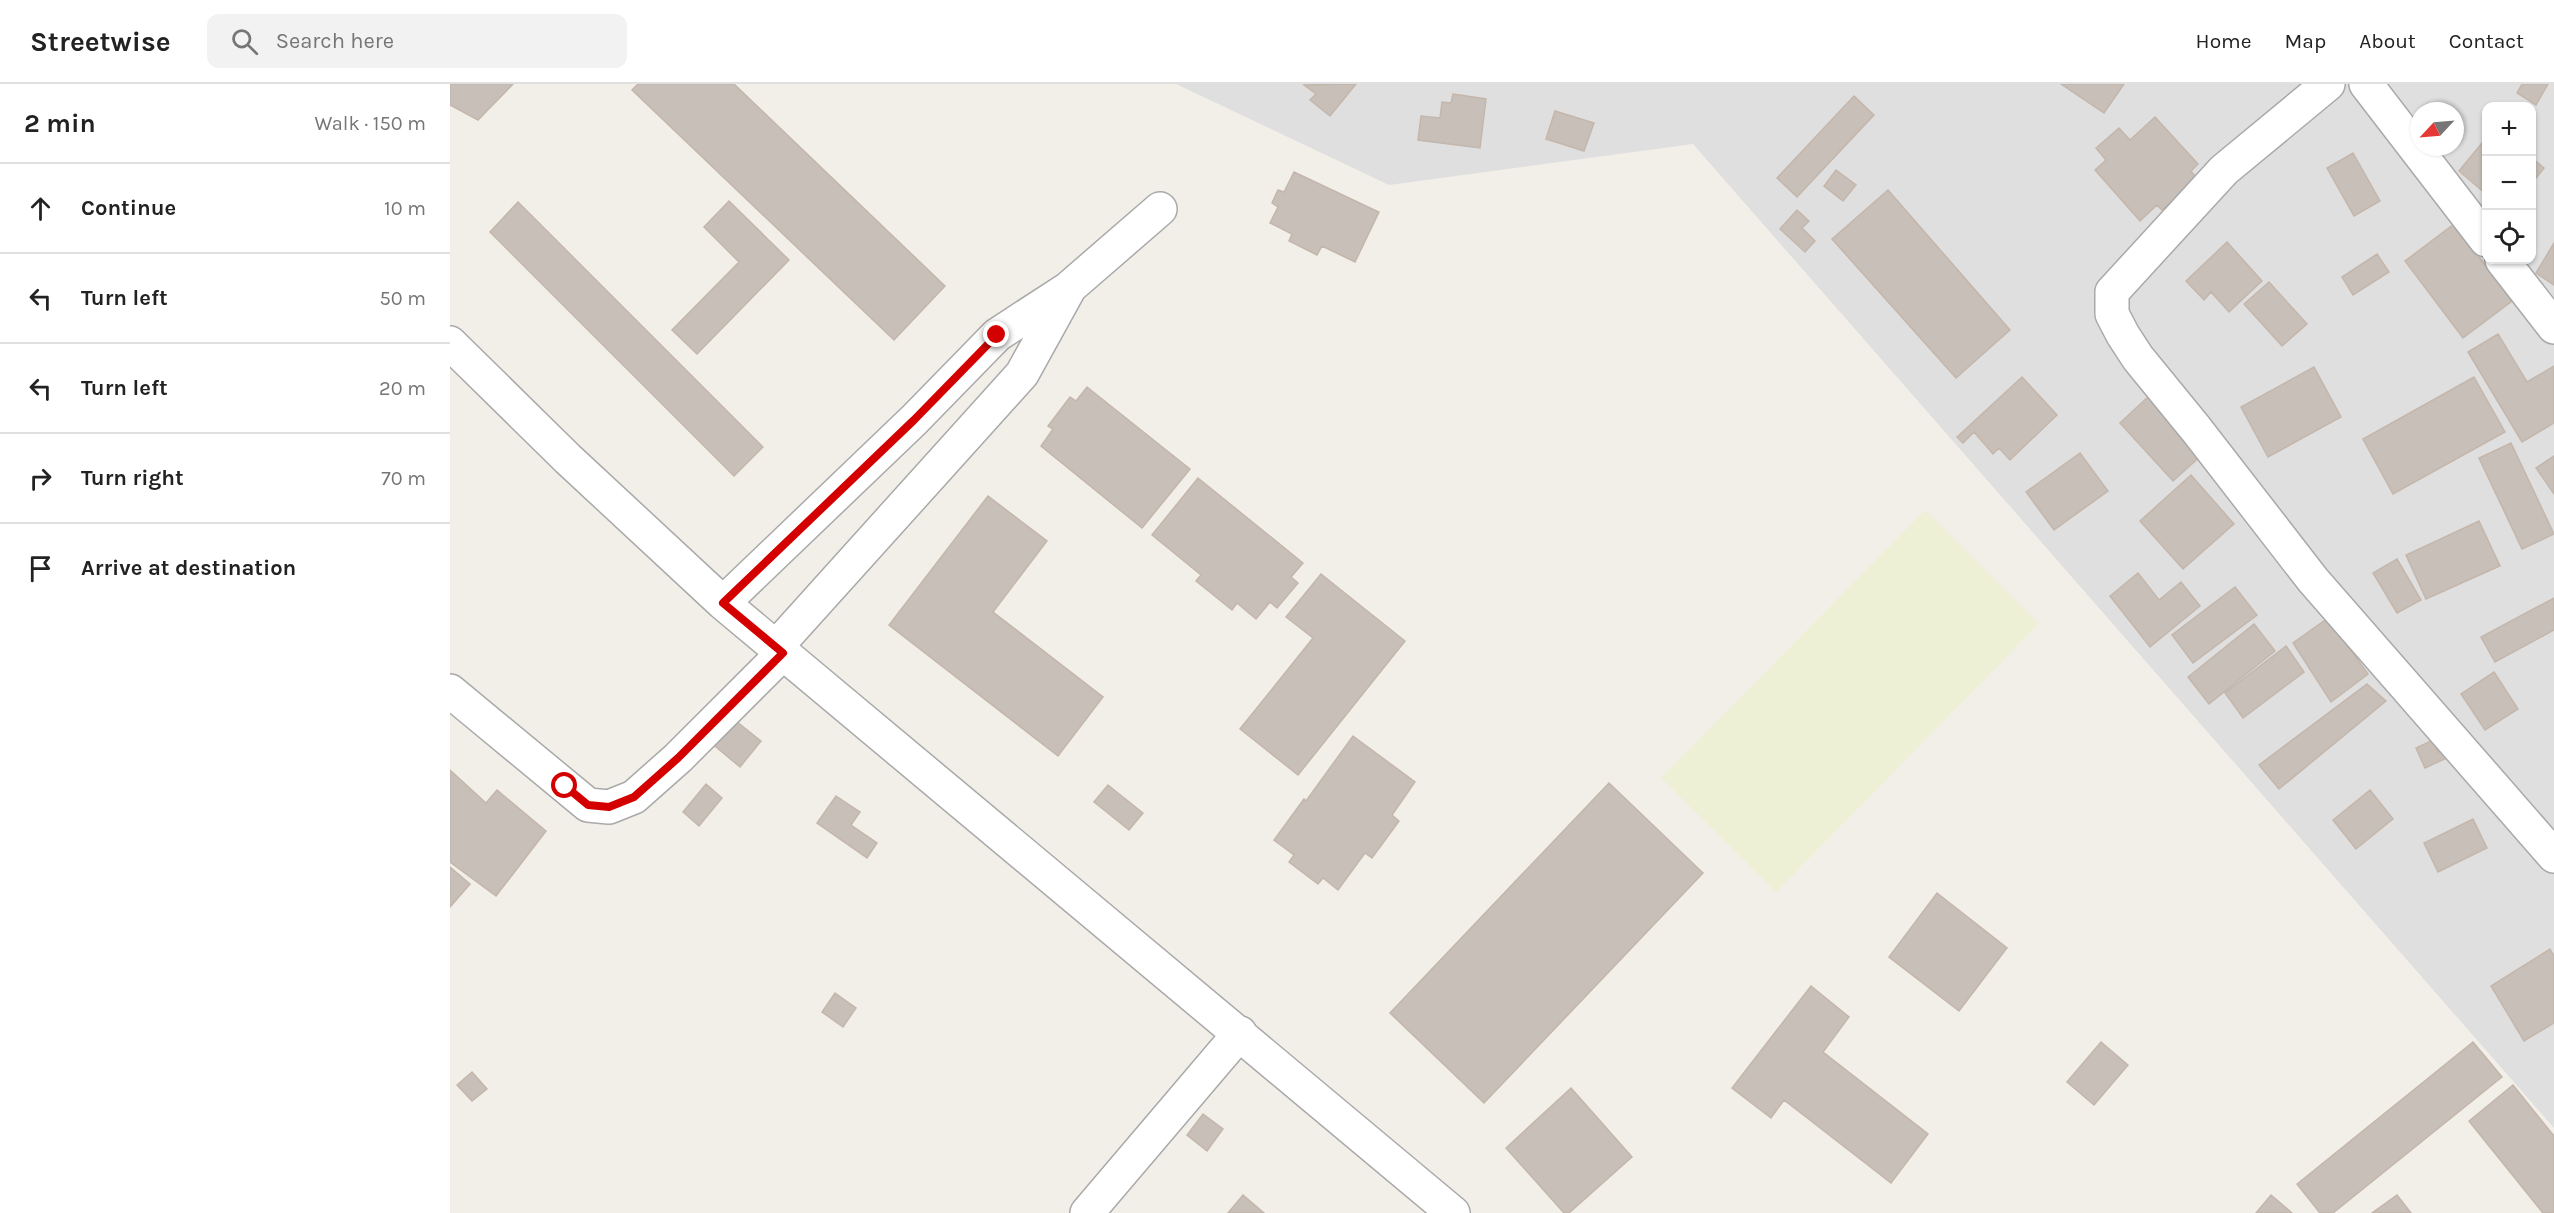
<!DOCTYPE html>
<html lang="en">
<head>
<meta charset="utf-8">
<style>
	:root { --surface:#fff; --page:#f2f2f2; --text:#222; --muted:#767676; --line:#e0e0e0 }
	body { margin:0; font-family:Karla,sans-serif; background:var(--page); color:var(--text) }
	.controls { position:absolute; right:18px; top:18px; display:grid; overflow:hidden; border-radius:12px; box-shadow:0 2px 4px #0004 }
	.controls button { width:54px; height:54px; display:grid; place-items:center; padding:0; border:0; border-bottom:2px solid var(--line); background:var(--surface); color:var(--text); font:30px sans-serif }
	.compass { position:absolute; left:1960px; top:18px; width:54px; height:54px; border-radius:50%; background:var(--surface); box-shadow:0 2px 4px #0004; rotate:244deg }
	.stop { position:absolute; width:18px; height:18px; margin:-14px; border:4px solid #d40000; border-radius:50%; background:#fff }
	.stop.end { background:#d40000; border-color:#fff; box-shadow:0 2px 6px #0008 }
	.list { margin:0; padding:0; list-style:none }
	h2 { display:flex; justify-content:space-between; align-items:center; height:78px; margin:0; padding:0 24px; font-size:26px }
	h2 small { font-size:20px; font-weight:400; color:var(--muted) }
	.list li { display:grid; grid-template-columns:39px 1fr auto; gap:18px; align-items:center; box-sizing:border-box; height:90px; padding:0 24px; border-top:2px solid var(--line) }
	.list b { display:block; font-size:22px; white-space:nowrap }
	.list em { font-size:20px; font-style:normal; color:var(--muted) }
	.icon { flex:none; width:33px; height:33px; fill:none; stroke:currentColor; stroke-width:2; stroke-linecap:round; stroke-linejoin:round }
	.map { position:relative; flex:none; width:2104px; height:1129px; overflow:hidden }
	header { display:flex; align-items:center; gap:36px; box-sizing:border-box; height:84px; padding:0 30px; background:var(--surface); border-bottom:2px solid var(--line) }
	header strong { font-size:28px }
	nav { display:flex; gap:33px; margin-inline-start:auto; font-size:21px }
	.search { width:420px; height:54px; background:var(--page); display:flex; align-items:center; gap:15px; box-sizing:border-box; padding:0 21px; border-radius:12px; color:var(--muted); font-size:22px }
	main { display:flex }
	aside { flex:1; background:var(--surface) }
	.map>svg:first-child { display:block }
</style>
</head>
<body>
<header>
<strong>Streetwise</strong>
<div class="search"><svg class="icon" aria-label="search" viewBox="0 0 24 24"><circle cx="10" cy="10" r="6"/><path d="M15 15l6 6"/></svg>Search here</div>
<nav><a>Home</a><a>Map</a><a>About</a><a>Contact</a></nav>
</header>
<main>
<aside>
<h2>2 min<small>Walk · 150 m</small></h2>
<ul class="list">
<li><svg class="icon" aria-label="ahead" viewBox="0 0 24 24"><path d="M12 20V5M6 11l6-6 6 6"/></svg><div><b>Continue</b></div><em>10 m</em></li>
<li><svg class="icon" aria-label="left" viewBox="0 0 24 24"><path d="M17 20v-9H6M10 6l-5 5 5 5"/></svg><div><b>Turn left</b></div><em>50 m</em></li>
<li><svg class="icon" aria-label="left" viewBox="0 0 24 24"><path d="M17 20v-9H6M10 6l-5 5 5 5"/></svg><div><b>Turn left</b></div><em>20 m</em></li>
<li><svg class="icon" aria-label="right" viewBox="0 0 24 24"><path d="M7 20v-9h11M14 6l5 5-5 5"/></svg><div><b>Turn right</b></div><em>70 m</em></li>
<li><svg class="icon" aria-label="arrive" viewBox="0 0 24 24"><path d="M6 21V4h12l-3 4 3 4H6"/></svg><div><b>Arrive at destination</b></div></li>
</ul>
</aside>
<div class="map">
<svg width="2104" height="1129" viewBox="0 0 2104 1129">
	<rect width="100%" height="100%" fill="#f2efe9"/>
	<path fill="#e0dfdf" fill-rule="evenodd" d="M726,0H2104V1044L1243,60L939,101ZM2036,22H2082V176H2036ZM1969,27H2005V63H1969Z"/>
	<path fill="#eef0d5" d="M1475,426L1589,540L1326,808L1211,694Z"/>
	<path fill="#c7bfb8" stroke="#c4b6ab" stroke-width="1.5" d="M0,0H63L28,36L0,21Z
		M188,0H284L495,202L444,256L182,6Z
		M906,0L880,32L860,16L866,10L854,1Z
		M1611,0H1674L1654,29Z
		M2072,0H2098L2086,21L2067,9Z
		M1003,10L1036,15L1030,64L968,56L971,32L990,34L992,18L1001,19Z
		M1404,12L1424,31L1347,113L1327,94Z
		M1105,27L1144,39L1134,67L1096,55Z
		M1705,33L1748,80L1741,87L1747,95L1712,126L1707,121L1690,137L1645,86L1656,76L1646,64L1669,44L1680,56Z
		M2036,54V110L2009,87Z
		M1903,69L1930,117L1904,132L1877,84Z
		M2082,74L2094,84L2082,99Z
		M1386,86L1406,101L1393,117L1374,102Z
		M844,88L929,128L905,178L872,162L867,171L839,157L842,150L820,139L828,123L822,119L828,106L834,108Z
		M1438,106L1560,246L1506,294L1382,155Z
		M279,117L339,176L247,270L222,246L289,178L254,143Z
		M68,118L313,363L284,392L40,148Z
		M1347,126L1359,137L1352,144L1365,157L1355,168L1330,145Z
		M2004,140L2062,217L2013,254L1955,177Z
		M1777,158L1812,197L1779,228L1761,208L1754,216L1736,197Z
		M2104,159V201L2086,189Z
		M1927,170L1939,188L1903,211L1892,193Z
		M1819,198L1857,240L1832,262L1794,220Z
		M2048,250L2077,298L2104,282V339L2072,358L2018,268Z
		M1864,283L1891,333L1818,373L1791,323Z
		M1572,293L1607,331L1560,376L1549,364L1543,370L1524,348L1513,359L1507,353Z
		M2024,293L2055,348L1943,410L1913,355Z
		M637,303L740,385L692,444L591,362L603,345L598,342L620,313L626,317Z
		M1700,311L1753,370L1723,397L1670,339Z
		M2061,359L2104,450L2072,465L2029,374Z
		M1630,369L1658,407L1604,446L1576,408Z
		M2104,372V410L2086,384Z
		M1741,391L1784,440L1733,485L1690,437Z
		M748,394L853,479L841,493L848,499L827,524L820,518L806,535L787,519L782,526L746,497L751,491L702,451Z
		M538,412L597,457L543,528L653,613L608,672L439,541Z
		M2029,437L2050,482L1976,515L1956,471Z
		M1947,475L1971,516L1947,529L1923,489Z
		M1688,489L1709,516L1731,498L1750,522L1700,563L1660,512Z
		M871,490L955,557L848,691L790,645L863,554L836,533Z
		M1785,503L1807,531L1743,579L1722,551Z
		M2104,514V546L2045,578L2031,553Z
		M1878,534L1918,590L1881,618L1843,559Z
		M1804,540L1825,567L1759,620L1738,593Z
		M1836,562L1854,588L1793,634L1775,609Z
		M2044,588L2068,625L2035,646L2011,610Z
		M1917,600L1936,617L1829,705L1809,681Z
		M281,633L311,657L290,683L260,658Z
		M903,652L965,698L942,731L949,737L922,774L915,769L888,806L873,794L868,800L839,778L844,771L824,756L854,715L856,717Z
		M1983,656L1988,668L1997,664L2001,672L1975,684L1966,664Z
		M0,686L36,719L47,706L96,747L46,812L0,778Z
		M1159,699L1253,789L1034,1019L940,929Z
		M256,700L272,714L249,742L233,728Z
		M658,701L693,729L679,746L644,718Z
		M1920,706L1943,735L1906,765L1883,736Z
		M386,712L410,728L401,741L427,759L417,774L367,739Z
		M2023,735L2037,764L1988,788L1974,759Z
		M0,783L20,800L0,823Z
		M1487,809L1557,864L1509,927L1439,873Z
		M2100,865L2104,872V939L2074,957L2041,902Z
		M1361,902L1399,933L1373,968L1478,1050L1441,1099L1334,1016L1321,1034L1282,1004Z
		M385,909L406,924L393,943L372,928Z
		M1651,958L1678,981L1644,1021L1617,998Z
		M2023,958L2052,993L1883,1129H1870L1847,1100Z
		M22,988L37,1005L22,1017L7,1001Z
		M2063,1001L2104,1052V1129H2093L2019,1037Z
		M1121,1004L1182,1073L1119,1129H1114L1056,1064Z
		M753,1030L773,1045L757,1067L737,1051Z
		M793,1111L814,1129H778Z
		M1821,1111L1842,1129H1806Z
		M1947,1111L1961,1129H1922Z"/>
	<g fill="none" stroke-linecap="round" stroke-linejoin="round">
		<defs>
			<path id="minor" d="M1878,0L1774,86L1662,208V230L1673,251L1688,274L1746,345L1863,496L2104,772
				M1916,0L2036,156
				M2052,176L2104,243
				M0,259L118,375L273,519L1003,1129
				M273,519L464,336L547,251L616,206
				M326,563L572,290L620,203L710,125
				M0,607L138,721L159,723L184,713L228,674L333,569
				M637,1129L790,949"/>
		</defs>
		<use href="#minor" stroke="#a9a9a9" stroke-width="36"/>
		<use href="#minor" stroke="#fff" stroke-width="33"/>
	</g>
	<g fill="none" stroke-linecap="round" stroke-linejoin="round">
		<path stroke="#d40000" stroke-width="8" d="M115,702L138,721L159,723L184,713L228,674L333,569L273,519L464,336L547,251"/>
	</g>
</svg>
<div class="controls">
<button>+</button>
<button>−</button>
<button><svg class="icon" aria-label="locate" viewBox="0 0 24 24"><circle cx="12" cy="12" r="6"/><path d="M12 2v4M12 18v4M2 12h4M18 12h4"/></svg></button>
</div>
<svg class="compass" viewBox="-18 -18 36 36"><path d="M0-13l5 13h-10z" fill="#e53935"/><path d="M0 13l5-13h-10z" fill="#767676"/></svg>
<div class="stop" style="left:115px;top:702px"></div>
<div class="stop end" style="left:547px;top:251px"></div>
</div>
</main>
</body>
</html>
